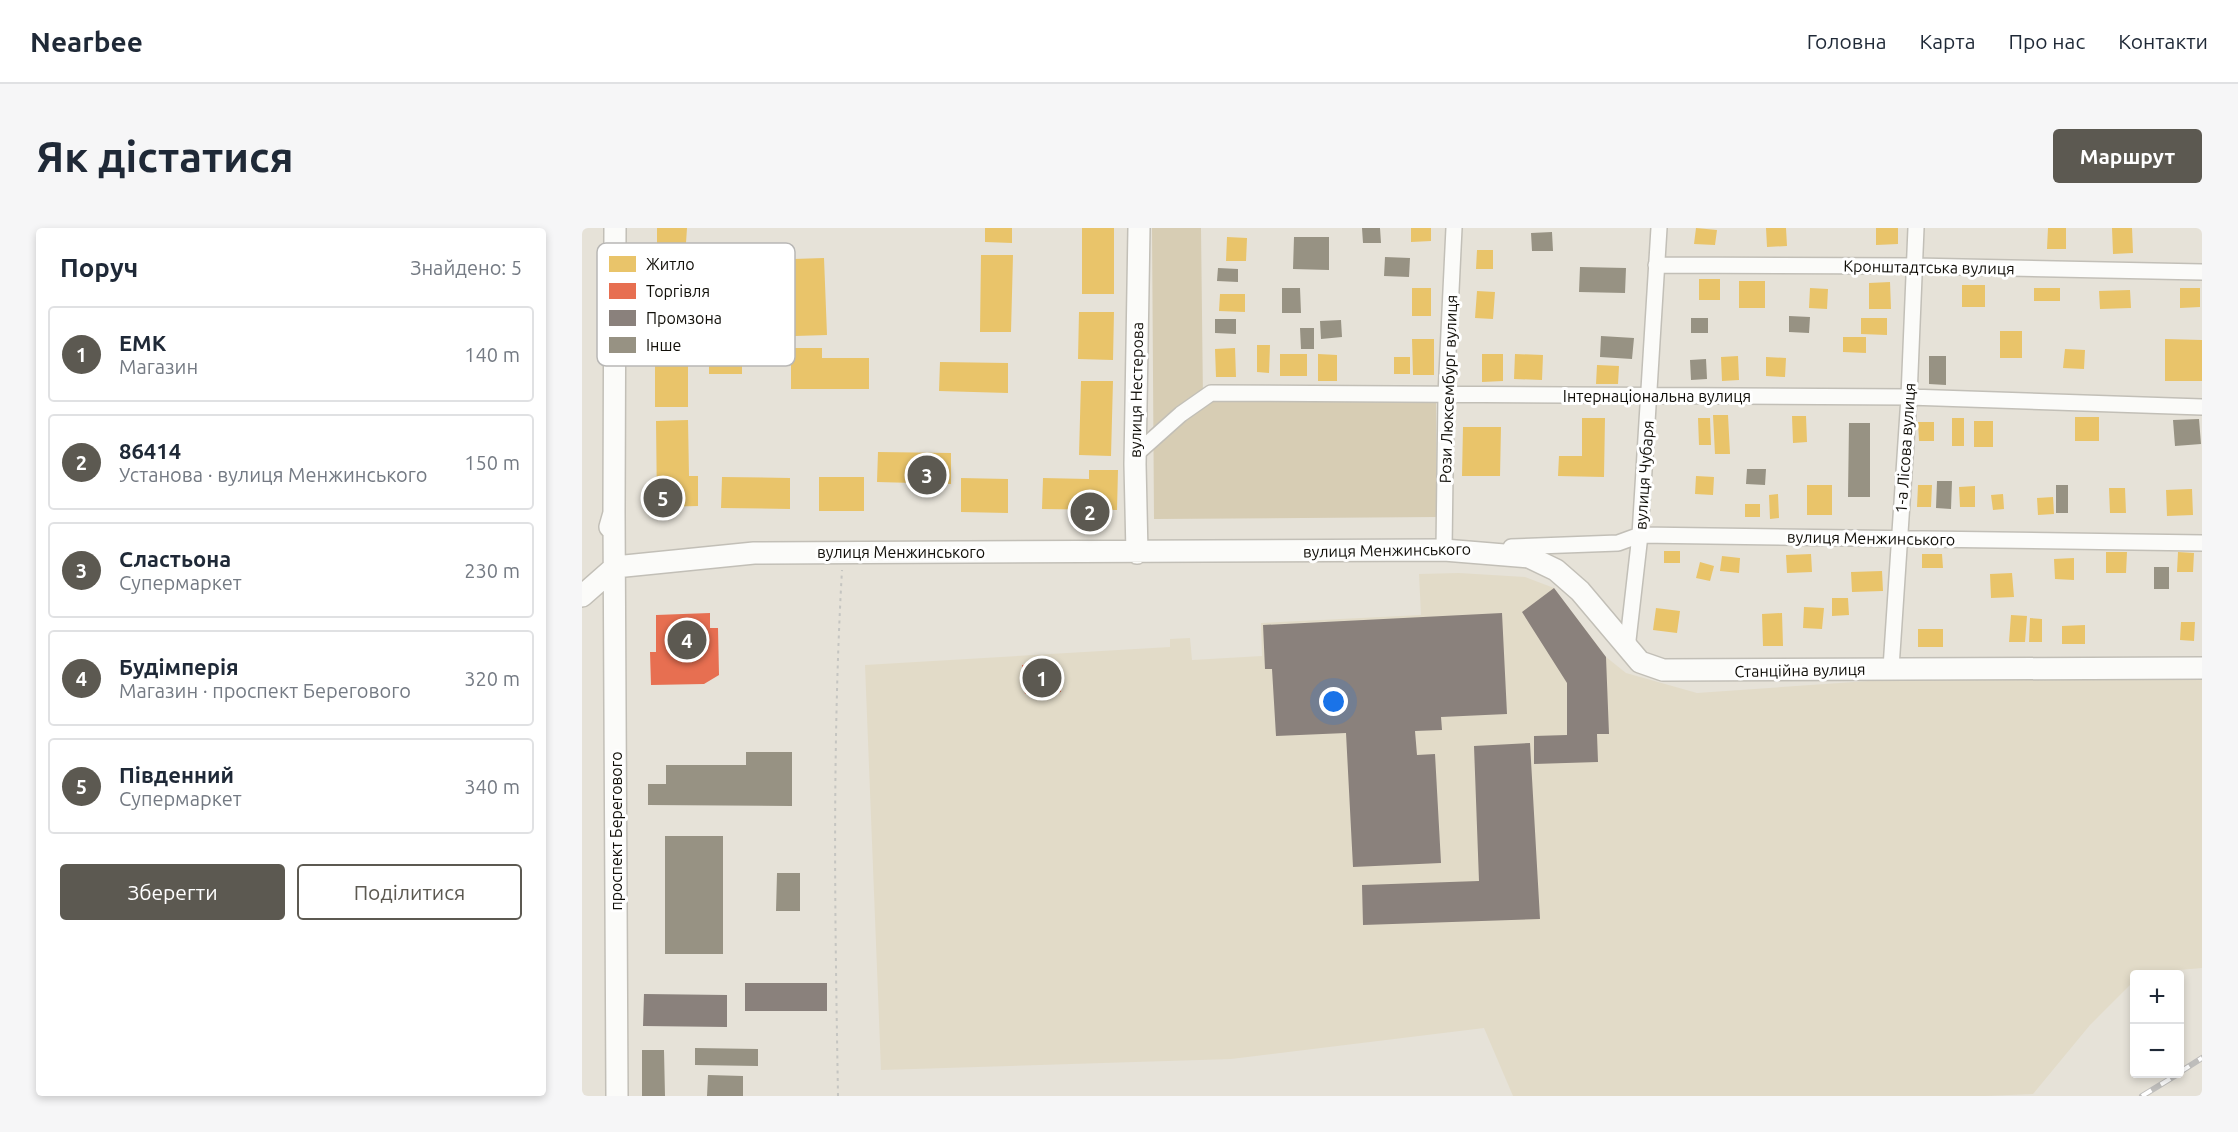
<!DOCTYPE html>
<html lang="uk">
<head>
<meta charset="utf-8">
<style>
	:root { --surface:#fff; --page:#f6f6f7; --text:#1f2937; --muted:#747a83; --line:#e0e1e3; --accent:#5c5951 }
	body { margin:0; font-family:Ubuntu,sans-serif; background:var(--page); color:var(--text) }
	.controls { position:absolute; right:18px; bottom:18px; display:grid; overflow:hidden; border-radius:6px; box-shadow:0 3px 9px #0003 }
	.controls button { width:54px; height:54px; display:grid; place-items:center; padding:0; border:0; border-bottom:2px solid var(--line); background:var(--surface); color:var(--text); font:30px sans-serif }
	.you { position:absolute; left:752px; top:474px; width:21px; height:21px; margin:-15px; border:4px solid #fff; border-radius:50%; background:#1a73e8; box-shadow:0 0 0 9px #1a73e833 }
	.badge { display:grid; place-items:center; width:39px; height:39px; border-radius:50%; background:var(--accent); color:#fff; font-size:20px; font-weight:700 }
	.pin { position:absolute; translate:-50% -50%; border:3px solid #fff; box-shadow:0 2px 6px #0006 }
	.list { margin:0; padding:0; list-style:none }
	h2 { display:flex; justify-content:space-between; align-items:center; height:78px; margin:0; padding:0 24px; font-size:26px }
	h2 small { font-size:20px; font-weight:400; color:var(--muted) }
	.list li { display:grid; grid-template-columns:39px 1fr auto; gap:18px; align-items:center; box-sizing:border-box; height:96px; margin:0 12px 12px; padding:0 12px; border:2px solid var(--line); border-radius:6px }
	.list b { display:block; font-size:22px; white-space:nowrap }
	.list p { margin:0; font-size:20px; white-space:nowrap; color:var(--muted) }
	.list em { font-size:20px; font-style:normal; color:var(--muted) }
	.actions { display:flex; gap:12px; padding:18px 24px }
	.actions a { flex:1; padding:14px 0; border:2px solid var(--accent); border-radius:6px; text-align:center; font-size:21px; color:var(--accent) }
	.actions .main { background:var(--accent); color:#fff }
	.map { position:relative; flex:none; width:1620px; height:868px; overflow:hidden; border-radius:6px }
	header { display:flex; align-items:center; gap:36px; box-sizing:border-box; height:84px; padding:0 30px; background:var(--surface); border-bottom:2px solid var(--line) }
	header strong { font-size:28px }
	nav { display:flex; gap:33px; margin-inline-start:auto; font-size:21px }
	.intro { display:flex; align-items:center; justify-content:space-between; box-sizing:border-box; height:144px; padding:0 36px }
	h1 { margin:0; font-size:42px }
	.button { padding:15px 27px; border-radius:6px; background:var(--accent); color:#fff; font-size:21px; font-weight:700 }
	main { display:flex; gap:36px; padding:0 36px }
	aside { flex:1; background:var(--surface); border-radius:6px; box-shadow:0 3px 9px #0003 }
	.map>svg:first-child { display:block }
</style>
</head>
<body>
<header>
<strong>Nearbee</strong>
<nav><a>Головна</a><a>Карта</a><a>Про нас</a><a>Контакти</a></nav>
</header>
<div class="intro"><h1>Як дістатися</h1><a class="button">Маршрут</a></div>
<main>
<aside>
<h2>Поруч<small>Знайдено: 5</small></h2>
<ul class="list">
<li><span class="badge">1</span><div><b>ЕМК</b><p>Магазин</p></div><em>140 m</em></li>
<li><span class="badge">2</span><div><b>86414</b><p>Установа · вулиця Менжинського</p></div><em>150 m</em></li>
<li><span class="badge">3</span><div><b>Сластьона</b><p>Супермаркет</p></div><em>230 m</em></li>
<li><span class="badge">4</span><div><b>Будімперія</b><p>Магазин · проспект Берегового</p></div><em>320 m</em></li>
<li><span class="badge">5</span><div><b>Південний</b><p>Супермаркет</p></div><em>340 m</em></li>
</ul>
<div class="actions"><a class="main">Зберегти</a><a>Поділитися</a></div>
</aside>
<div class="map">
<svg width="1620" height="868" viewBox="0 0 1620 868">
	<rect width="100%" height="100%" fill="#e6e2d8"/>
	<path fill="#e2dbc8" d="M877,345L943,349L972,360L1024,429L1044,445L1115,465L1315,451L1620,452V740L1552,746V753L1508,797L1451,866L1404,868H931L902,800L649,831L299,842L283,437L588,419V411L608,410L610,432L680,428L679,395L839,387L837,346Z"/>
	<path fill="#d7cdb4" d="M570,0H619L621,173L854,171L855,289L572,291Z"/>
	<path fill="#e9c46a" d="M75,0H105L104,15H75Z
		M403,0H430V15L403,14Z
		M500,0H532V66H500Z
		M829,0H849V13L829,14Z
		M1114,0L1135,2L1133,17L1112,16Z
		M1184,0H1204L1205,18L1185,19Z
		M1294,0H1316V16L1294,17Z
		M1466,0H1484V21H1465Z
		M1530,0H1550L1551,25L1531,26Z
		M645,9L665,10L664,33H644Z
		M895,22H911V41H894Z
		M399,27H431L429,104H398Z
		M242,30L245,107L213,108L211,31Z
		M1117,51H1138V72H1117Z
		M1157,53H1183V80H1157Z
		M1308,54L1309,81H1287V55Z
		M1380,57H1403V79H1380Z
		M830,60H849V88H830Z
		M1228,60L1246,61L1245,81L1227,80Z
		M1452,60H1478V73H1452Z
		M1598,60H1618V79L1598,80Z
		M1548,62L1549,80L1518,81L1517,63Z
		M895,63L913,64L911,91L893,90Z
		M638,66H663V84L637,83Z
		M127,74H160V146H127Z
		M497,84H532L531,132L496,131Z
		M1279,90H1305V107L1279,106Z
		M1418,103H1440V130H1418Z
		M1261,109H1284V125L1261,124Z
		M830,111H852V147H831Z
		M1583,111L1620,112V153H1583Z
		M675,117H688L687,145L675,144Z
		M209,120H240V130H287V161H209Z
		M653,120L654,149H634L633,121Z
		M1483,121L1503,122L1502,141L1481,140Z
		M698,126H725V148H698Z
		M736,126L755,127V153H736Z
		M900,126H921V153L900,154Z
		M933,126L961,127L960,152L932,151Z
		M73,128H106V179H73Z
		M1156,128L1157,152L1140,153L1139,129Z
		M812,129H828V146H812Z
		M1184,129L1204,130L1203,149L1184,148Z
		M358,134L426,135V165L357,163Z
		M1015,137L1037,138L1036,156H1014Z
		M499,153H531L529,228L497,227Z
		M1131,187H1146L1148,226H1133Z
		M1210,188H1224L1225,214L1211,215Z
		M1493,189H1517V213H1493Z
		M1000,190H1023L1022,249L976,248L977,228H1000Z
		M1116,190H1128L1129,217H1117Z
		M1370,190H1382V218H1370Z
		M106,192L107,248H116V278L75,279L74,193Z
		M1392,193H1411V219H1392Z
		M1336,194H1352V213H1337Z
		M881,199H919L918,248H880Z
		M296,224L369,225V256L295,254Z
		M507,242H536L535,282L460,281L461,250L507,251Z
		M1114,248L1132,249L1131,267L1113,266Z
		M140,249L208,250V281L139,280Z
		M237,249H282V283H237Z
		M379,250L426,251V285L379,284Z
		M1225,257H1250V287H1225Z
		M1336,257H1350L1349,279H1335Z
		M1393,258V279H1378L1377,259Z
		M1527,260H1543L1544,285H1528Z
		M1610,261L1611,287L1585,288L1584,262Z
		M1196,266L1197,290L1188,291L1187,267Z
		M1421,266L1422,281L1411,282L1409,267Z
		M1471,269L1472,286L1456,287L1455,270Z
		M1163,276H1178V289H1163Z
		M1082,323H1098V335H1082Z
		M1524,324H1545L1544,345H1524Z
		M1596,324L1612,325L1611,344H1595Z
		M1229,326L1230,344L1205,345L1204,327Z
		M1340,326H1360L1361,340H1340Z
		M1140,328L1158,330L1157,345L1138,343Z
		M1492,330V352L1473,351L1472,331Z
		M1118,334L1132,338L1128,353L1114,350Z
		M1300,343L1301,363L1270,364L1269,344Z
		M1430,345L1432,369L1409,370L1408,346Z
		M1250,370H1266L1267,387L1250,388Z
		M1222,379L1242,380L1240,401L1221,400Z
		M1074,380L1098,383L1095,405L1071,402Z
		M1200,385L1201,418H1181L1180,386Z
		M1429,387L1445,388L1443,414H1427Z
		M1448,390L1460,391V414H1447Z
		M1599,394H1613L1612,413L1598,412Z
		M1503,397V416H1480V398Z
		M1336,401H1361V419H1336Z"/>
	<path fill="#e76f51" d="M128,385V400H136L137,447L122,456L69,457L68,424H74V387Z
		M477,435L479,464L443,466L440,437Z"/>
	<path fill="#8a817c" d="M972,360L1024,429L1027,506H1015L1016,534L952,536V508L985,507V455L940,384Z
		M920,385L925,486L859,489L860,502L833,503L835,527L853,526L859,635L771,639L764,505L694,508L690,441H683L681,397Z
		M948,515L958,691L781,697L780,657L897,653L892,518Z
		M163,755H245V783H163Z
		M62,766L145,767V799L61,798Z"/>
	<path fill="#979283" d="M780,0H798L799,15H781Z
		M970,4L971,23H950L949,5Z
		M712,9H747V42L711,41Z
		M803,29L828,30L827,49L802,48Z
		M998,39L1044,40L1043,65L997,64Z
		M636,40L656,41V54L635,53Z
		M700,60H718L719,85H700Z
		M1207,88L1228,89L1227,105L1207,104Z
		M1109,90H1126V105H1109Z
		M633,91H654V106L633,105Z
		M759,92L760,109L739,111L738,93Z
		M718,100H732V121H719Z
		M1019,108L1052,110L1050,131L1018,129Z
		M1347,128H1364V157L1347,156Z
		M1124,131L1125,151L1109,152L1108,132Z
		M1617,191L1619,216L1593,218L1591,192Z
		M1267,195H1288V269H1266Z
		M1165,241H1184L1183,257L1164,256Z
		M1355,253H1370L1369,281L1354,280Z
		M1474,257H1486V285H1474Z
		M1572,339H1587V361H1572Z
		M164,524H210V578L66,577V556H84V537H164Z
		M83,608H141V726H83Z
		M195,645H218V683H194Z
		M113,820L176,821V838L113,837Z
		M60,822H82L83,868H60Z
		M126,847L161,848V868H125Z"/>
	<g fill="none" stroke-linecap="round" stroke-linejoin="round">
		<defs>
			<path id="street" d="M1074,37L1333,38L1620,44
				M553,227L599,186L629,165L1327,169L1620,179
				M929,319L1036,315L1058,307L1620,315
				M872,322H862L864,167L872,0
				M1045,421L1058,307L1077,0
				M1309,440L1327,169L1334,0"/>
			<path id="secondary" d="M32,285L35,868
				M28,299L32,285L33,0
				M555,325L553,236L557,0
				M0,368L33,339L172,325L862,322L947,329L974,342L998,363L1058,434L1081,442L1620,440"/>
		</defs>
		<use href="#street" stroke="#c2bfb7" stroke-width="18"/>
		<use href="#secondary" stroke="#c2bfb7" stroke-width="24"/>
		<path stroke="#c5c5c1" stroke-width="2" stroke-dasharray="3 4.5" stroke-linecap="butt" d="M256,868C253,693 250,517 260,342"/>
		<use href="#street" stroke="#fbfbf9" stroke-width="15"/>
		<use href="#secondary" stroke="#fbfbf9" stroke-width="21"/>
		<defs>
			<path id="rail" d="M1598,844L1620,830
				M1560,868L1596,846"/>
		</defs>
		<use href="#rail" stroke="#bebdbb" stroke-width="6"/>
		<use href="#rail" stroke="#fff" stroke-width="4" stroke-dasharray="11" stroke-linecap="butt"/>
	</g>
	<g text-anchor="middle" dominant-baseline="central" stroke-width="6" stroke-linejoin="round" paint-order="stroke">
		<g font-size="16" fill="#110f09" stroke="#fff">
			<text transform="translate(1347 39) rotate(1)">Кронштадтська вулиця</text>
			<text transform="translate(866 161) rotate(-88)">Рози Люксембург вулиця</text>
			<text transform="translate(554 162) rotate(-89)">вулиця Нестерова</text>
			<text x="1075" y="168">Інтернаціональна вулиця</text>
			<text transform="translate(1323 220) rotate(-86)">1-а Лісова вулиця</text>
			<text transform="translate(1062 247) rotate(-86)">вулиця Чубаря</text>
			<text transform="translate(1289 310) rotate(1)">вулиця Менжинського</text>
			<text transform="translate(805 322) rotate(-1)">вулиця Менжинського</text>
			<text x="319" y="324">вулиця Менжинського</text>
			<text transform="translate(1218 442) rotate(-1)">Станційна вулиця</text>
			<text transform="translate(34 603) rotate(-90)">проспект Берегового</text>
		</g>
	</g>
	<rect x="15" y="15" width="198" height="123" rx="9" fill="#fff" stroke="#b8b7b5" stroke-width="1.5"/>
	<rect x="27" y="28" width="27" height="16" fill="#e9c46a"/>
	<rect x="27" y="55" width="27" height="16" fill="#e76f51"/>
	<rect x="27" y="82" width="27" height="16" fill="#8a817c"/>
	<rect x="27" y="109" width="27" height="16" fill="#979283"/>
	<g font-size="16" fill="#110f09">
		<text x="64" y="42">Житло</text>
		<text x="64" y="69">Торгівля</text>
		<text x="64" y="96">Промзона</text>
		<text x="64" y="123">Інше</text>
	</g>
</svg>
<div class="controls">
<button>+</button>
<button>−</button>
</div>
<div class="you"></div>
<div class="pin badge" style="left:460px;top:450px">1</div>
<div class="pin badge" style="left:508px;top:284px">2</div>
<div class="pin badge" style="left:345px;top:247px">3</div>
<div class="pin badge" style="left:105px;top:412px">4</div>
<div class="pin badge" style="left:81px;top:270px">5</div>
</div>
</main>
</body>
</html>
